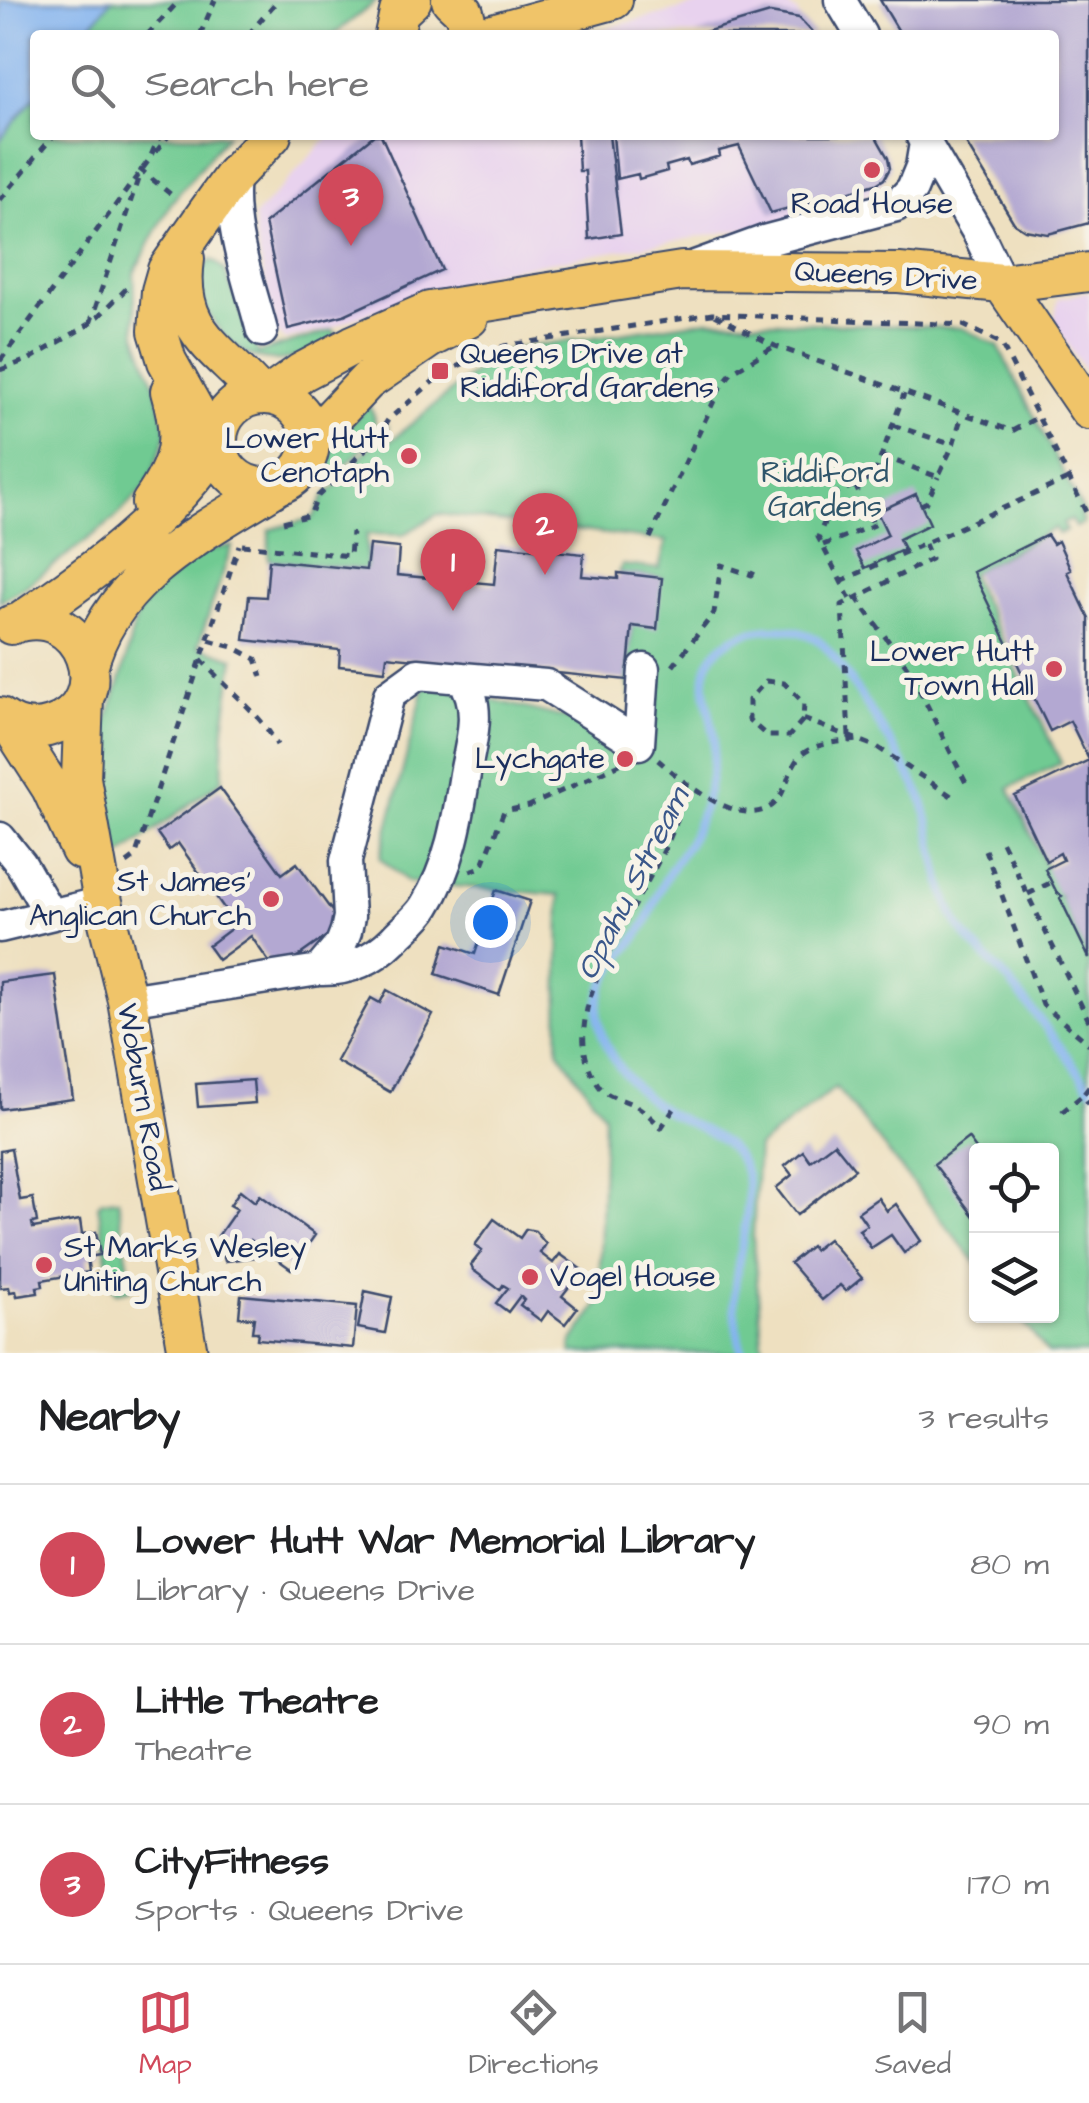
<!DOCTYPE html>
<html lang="en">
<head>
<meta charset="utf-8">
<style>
	:root { --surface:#fff; --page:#f2f2f2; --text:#202124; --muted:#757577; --line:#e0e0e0; --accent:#d1495b }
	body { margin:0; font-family:"Architects Daughter",sans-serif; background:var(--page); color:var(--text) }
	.controls { position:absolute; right:30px; bottom:30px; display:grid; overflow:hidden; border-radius:10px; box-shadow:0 2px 8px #0004 }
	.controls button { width:90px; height:90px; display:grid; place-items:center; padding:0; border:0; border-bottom:2px solid var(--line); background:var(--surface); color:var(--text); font:50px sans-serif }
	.you { position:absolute; left:490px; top:922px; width:35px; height:35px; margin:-25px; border:8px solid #fff; border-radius:50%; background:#1a73e8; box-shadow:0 0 0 15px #1a73e833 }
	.badge { display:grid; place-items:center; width:65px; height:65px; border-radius:50%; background:var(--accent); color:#fff; font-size:32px; font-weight:700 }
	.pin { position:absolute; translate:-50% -82px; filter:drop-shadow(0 2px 5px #0008) }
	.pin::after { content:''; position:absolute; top:52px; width:35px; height:30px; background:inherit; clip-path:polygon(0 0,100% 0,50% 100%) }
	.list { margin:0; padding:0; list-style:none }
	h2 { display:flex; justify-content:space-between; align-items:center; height:130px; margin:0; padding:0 40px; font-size:42px }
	h2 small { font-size:32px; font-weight:400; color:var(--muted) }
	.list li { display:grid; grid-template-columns:65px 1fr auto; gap:30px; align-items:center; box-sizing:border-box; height:160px; padding:0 40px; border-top:2px solid var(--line) }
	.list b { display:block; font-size:38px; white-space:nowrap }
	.list p { margin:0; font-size:32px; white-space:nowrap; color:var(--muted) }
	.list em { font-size:32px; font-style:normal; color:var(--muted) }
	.icon { flex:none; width:55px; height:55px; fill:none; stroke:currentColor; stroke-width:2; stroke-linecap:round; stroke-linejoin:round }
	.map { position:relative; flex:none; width:1089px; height:1353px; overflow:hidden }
	.search { position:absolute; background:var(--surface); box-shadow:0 2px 8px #0004; left:30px; right:30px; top:30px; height:110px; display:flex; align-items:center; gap:25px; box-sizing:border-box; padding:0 35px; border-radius:10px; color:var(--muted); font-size:38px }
	.sheet { height:610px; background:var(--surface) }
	nav { display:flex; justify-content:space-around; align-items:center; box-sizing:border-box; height:140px; border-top:2px solid var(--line); background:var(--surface); font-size:28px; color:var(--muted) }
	nav a { display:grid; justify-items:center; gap:5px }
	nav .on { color:var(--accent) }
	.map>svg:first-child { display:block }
</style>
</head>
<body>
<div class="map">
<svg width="1089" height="1353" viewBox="0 0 1089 1353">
	<rect width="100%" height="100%" fill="#f7f3e8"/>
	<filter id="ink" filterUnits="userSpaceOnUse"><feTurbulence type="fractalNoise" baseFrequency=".01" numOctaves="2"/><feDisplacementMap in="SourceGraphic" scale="20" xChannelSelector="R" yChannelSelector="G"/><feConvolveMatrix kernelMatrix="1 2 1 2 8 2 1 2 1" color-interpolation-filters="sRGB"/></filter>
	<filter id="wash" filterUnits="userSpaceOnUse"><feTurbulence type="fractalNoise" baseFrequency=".0048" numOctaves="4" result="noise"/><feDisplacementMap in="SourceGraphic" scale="40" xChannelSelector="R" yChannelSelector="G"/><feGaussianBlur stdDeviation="2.25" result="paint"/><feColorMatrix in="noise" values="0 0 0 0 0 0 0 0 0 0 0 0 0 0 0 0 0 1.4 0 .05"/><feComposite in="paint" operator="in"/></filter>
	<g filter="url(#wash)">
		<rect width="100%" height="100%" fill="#eee0c0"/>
		<path fill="#e8d2ee" d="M717,0H779L796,11L810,35H579Z
			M330,135H872L887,173L881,183L846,212L498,271L359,316L330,329L285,340L276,332L255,236L254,217Z
			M1089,291V378L1054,322L1058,299Z"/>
		<path fill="#70ca92" stroke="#467c78" stroke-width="2.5" d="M111,0H378L333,35H83Z
			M35,96V135H227L171,203L134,273L136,334L156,388L167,433L148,484L113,520L25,587L0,601V140Z
			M212,260L224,269L258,353L333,330L338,337C292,367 249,373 215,324C203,307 197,286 204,265Z
			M708,320L962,328L998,346L1084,513L1080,515L1083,523L1075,527L1071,520L1063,524L1066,531L1058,534L1055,528L970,574L1061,763L1009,788L1089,958V1353H1048L1018,1316H1052V1150H976V1263L836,1087L758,1147L753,1236L763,1353H571L572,1343L599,1303L604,1115L558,1050L560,895L408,882L380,858L424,688L430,684L641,737L627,680L632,626L662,578L618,573L622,565L659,569L666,541L438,514L403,535L367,534L366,570L269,560V530L313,518L325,495L356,469L358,459L382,437L385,428L388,426L387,444L491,358L507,350Z
			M368,405C392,432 347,462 329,481L326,479L333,444Z
			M232,546L198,646L234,658L224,726L222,780L119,857C110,828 97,796 98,766C98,736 110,712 119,684C138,627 123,613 177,572C199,555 203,549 232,546Z
			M118,1199L132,1289L116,1292L111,1285L98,1205L102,1201Z"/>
		<path fill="#84b4ef" stroke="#5072a6" stroke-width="2.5" d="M0,0H111L83,35H35V96L0,140Z"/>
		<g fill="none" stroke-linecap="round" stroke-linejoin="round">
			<path stroke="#84b4ef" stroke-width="8" d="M742,1353C737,1331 732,1309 735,1286C738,1251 759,1190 740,1160C725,1134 689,1125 665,1111C636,1093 605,1056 599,1022C592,979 628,955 646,922C654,907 659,889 668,874C675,861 686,849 692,836C706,806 714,774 714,741C714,716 696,685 710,660C729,626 789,620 819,641C837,654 913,776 922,799C937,841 935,890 961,929C973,947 992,962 1007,979C1036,1014 1063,1049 1089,1087"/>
		</g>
		<g id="blocks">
			<path fill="#b3a8d2" d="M880,0H1089V223L1048,234L1025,230L1014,223L961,135H1054V35H901Z
				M770,13L799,18L815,35H695Z
				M374,135H381L442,270L344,315L288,329L265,223Z
				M577,135H609L621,234L589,239L585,171H579Z
				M613,135H875L888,158L890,168L884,179L876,184L771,213L739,146L719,151L720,156L689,165L687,160L666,166L667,171L639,179L638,174L617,179Z
				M916,494L930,524L899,539L904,549L865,568L856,551L888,535L877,512Z
				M1047,535L1053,544L1058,541L1071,570L1067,572L1089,618V958L1060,898L1062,896L1057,893L1045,869L1063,860L1060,853L1046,861L1015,796L1089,760L1070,721L1050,731L973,572Z
				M369,545L399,548L397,575L494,584L498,545L584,554L582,576L618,579V573L662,578L657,629L632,626L627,680L387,656L385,671L360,668L339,666L340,650L244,640L249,596L266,597L269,560L366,570Z
				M220,788L282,874L297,863L342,925L276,972L251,936L218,960L208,946L236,925L178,843L169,850L157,833Z
				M496,890L530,901L499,995L436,974L445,944L475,954Z
				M55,975L73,1099L0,1109V982Z
				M387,990L433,1015L390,1092L336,1061L371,998L380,1003Z
				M253,1080L255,1103L198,1107L196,1084Z
				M968,1138L976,1149V1219L934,1164Z
				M834,1143L855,1169L797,1215L776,1188L792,1175L785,1166L803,1151L810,1161Z
				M11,1149L20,1200L33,1198L37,1222L32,1223L33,1228L80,1220L82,1234L96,1232L100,1255L87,1257L89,1272L42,1280L43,1286L37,1287L38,1293L17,1296L16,1291L10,1292L9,1287L0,1288V1151Z
				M240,1190L255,1202L260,1195L315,1235L291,1269L252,1241L256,1257L225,1261L218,1236L237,1209L230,1205Z
				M878,1198L887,1211L896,1204L921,1241L904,1253L891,1235L871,1248L859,1230L867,1225L858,1212Z
				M494,1219L520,1238L526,1229L535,1231L546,1244L540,1253L553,1263L560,1254L582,1270L562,1296L577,1308L565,1324L548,1311L541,1321L520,1305L524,1300L520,1296L508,1312L496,1303L508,1288L503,1285L500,1290L473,1270L471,1265L482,1251L475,1245Z
				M828,1239L862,1278L846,1291L840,1285L822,1300L790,1263L811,1246L814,1250Z
				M365,1291L392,1297L385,1333L358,1328Z
				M241,1295L357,1306L353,1348L257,1339L258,1332H252L254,1318L239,1317Z"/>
		</g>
	</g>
	<g filter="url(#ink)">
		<use href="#blocks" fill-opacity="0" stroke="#3b4a6d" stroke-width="2.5"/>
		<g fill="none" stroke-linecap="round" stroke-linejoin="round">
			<defs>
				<path id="minor" d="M840,0L861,35
					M922,137L978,233L1002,283
					M234,175C228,229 249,280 262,331
					M695,266L764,241L896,206L912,189L921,167L925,143
					M462,678L546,685L639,744L644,669
					M0,838L21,864L50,914
					M0,927L103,902
					M127,1000L319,970C348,971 373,960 394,939C404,928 418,918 425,906C450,867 458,819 465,774C471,742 483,706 462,678L418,674L389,695L346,861L349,917L346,931L341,944L319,970"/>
				<path id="major" d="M451,0L464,12L470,35
					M394,35L399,12L412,0
					M485,35L613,0
					M185,259C175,332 218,347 259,394
					M1002,283L1089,410
					M270,395L302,372L353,345L430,311L682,271L899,273L1002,283L1089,272
					M218 441a46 46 0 1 1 92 0a46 46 0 1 1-92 0Z
					M218,434L201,422L167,361L158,331L161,291L167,270L201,221L234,175L272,135
					M310,441L367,381L430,338L469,318
					M151,503C179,463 184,438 170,391
					M22,621C96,571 166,519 217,445
					M88,668C110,577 202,533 275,487
					M84,698L81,778L103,902L127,1000L188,1353
					M0,717C15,728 33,732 51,726C121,704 84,597 11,625
					M10,724L51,788L80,850"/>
			</defs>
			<use href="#minor" stroke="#3b4a6d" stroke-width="35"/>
			<use href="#major" stroke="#3b4a6d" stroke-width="42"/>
			<path stroke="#3b4a6d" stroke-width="5" stroke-dasharray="8 8" stroke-linecap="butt" d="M147,35L180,0
				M200,35L215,0
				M248,35L278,0
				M156,152L169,135
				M0,200L54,135
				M715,315L775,346L1012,431L1040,416
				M90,324L141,170L174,197
				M0,361L149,160L160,135
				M0,370L30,359L93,322L130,285
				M893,425L953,445
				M882,456L938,477L953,445L962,415
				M351,483L356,462
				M855,485L874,525
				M921,505L927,502L938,477
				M283,522L310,515L318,496L375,440L388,420L444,372L504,346L712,314L963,325L1001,343L1089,518
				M650,538L720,388L732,372L775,346
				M242,545L350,556L352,532
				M823,545L882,522
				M841,581L1070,478
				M856,597L909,669L968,787
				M850,599L818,537L837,493L874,476L904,394
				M209,640L233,647L256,659L262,677
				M201,659C225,688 260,712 277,745
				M673,666L714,613L721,565L752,575L755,569
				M766,681L784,683L804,703L803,720L789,736H767L749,720V700Z
				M803,719L877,747L953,797
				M849,736L842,605L931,559L925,544
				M658,760C683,782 742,832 774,804C787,792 788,769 800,756C815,742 841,742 860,740
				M1002,842L1089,1021
				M985,850L1043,1005L1089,1044
				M127,863L135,857L239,545
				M470,871L482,867L504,811L529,806L620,764
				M1028,894L1052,882
				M1089,1087L1083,1095L1089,1104
				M674,1109L661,1128C654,1120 647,1113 638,1107C627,1100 606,1097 599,1086C537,998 683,870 685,782
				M1062,1112L1083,1095"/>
			<use href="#minor" stroke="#fff" stroke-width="30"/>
			<use href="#major" stroke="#f0c469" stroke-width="38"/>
		</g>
	</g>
	<g fill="#d1495b" stroke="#f7f3e8" stroke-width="4">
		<circle cx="872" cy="170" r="10"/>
		<rect x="430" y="361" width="20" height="20" rx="5"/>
		<circle cx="409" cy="456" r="10"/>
		<circle cx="1054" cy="669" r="10"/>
		<circle cx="625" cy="759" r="10"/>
		<circle cx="271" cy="899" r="10"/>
		<circle cx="44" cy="1265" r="10"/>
		<circle cx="530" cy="1277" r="10"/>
	</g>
	<g text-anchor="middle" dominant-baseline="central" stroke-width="10" stroke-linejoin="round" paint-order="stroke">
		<g font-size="30" fill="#1b2f5e" stroke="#f7f3e8" text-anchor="end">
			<text x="872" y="204" text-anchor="middle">Road House</text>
			<text x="460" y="354" text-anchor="start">Queens Drive at<tspan x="460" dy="34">Riddiford Gardens</tspan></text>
			<text x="389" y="439">Lower Hutt<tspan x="389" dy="34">Cenotaph</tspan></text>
			<text x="1034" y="652">Lower Hutt<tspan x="1034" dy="34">Town Hall</tspan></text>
			<text x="605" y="759">Lychgate</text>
			<text x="251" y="882">St James'<tspan x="251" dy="34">Anglican Church</tspan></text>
			<text x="64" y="1248" text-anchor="start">St Marks Wesley<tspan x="64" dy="34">Uniting Church</tspan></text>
			<text x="550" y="1277" text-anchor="start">Vogel House</text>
		</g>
		<g font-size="30" fill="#1b2f5e" stroke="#f7f3e8">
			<text transform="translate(886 276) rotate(3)">Queens Drive</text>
			<text transform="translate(143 1097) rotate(80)">Woburn Road</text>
		</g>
		<g font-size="30" fill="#30566b" stroke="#f7f3e8">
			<text x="825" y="473">Riddiford<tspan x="825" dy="34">Gardens</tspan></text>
		</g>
		<g font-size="32" font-style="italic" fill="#3a578a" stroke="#f7f3e8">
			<text transform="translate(633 884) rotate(-63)">Opahu Stream</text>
		</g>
	</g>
</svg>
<div class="controls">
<button><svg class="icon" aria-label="locate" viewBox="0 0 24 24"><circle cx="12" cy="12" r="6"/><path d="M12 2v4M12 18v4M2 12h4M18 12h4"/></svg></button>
<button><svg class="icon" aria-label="layers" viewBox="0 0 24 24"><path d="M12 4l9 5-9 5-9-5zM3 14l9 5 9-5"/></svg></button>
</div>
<div class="you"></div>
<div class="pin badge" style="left:453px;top:611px">1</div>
<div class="pin badge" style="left:545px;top:575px">2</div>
<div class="pin badge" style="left:351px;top:246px">3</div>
<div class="search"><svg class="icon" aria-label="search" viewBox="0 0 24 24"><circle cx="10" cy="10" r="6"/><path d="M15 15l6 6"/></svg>Search here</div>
</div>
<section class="sheet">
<h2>Nearby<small>3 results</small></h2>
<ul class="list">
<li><span class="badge">1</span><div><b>Lower Hutt War Memorial Library</b><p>Library · Queens Drive</p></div><em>80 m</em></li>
<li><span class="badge">2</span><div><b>Little Theatre</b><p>Theatre</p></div><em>90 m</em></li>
<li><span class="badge">3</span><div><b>CityFitness</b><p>Sports · Queens Drive</p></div><em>170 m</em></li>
</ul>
</section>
<nav>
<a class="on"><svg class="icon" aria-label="map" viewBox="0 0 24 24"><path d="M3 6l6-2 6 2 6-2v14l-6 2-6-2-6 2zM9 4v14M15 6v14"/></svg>Map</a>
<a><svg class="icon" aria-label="directions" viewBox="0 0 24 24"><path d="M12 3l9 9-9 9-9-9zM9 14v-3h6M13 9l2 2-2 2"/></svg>Directions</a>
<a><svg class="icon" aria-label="saved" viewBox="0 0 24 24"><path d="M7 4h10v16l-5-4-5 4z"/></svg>Saved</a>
</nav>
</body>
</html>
